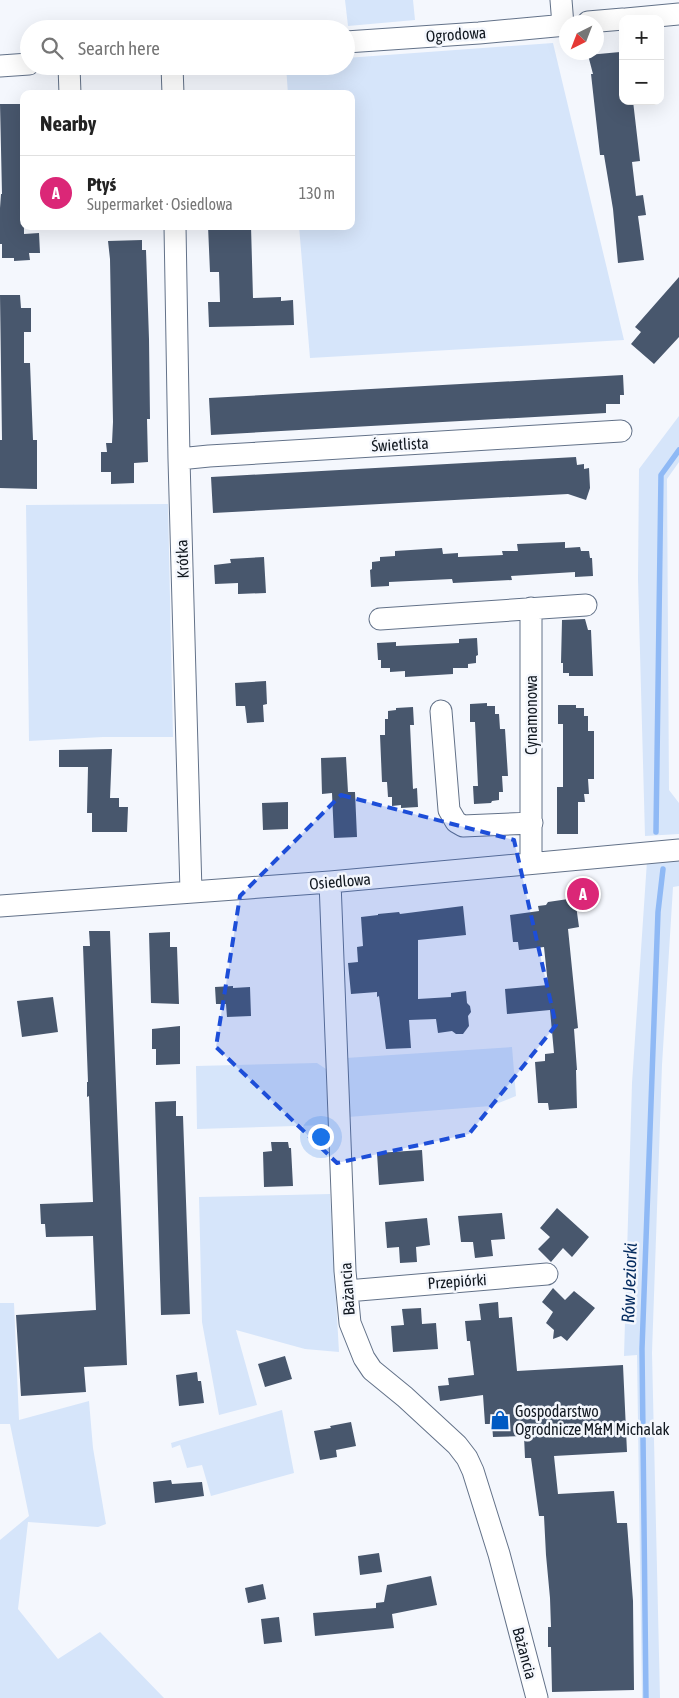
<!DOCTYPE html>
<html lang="en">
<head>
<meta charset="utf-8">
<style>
	:root { --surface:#fff; --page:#f6f6f6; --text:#222; --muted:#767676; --line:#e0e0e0; --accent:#db2777 }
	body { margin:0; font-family:"Asap Condensed",sans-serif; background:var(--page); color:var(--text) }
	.controls { position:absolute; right:15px; top:15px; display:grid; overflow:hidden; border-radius:10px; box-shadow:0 5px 20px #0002 }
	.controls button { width:45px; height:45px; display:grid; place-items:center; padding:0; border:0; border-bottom:1px solid var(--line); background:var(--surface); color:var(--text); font:25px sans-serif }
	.compass { position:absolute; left:559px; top:15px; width:45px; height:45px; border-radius:50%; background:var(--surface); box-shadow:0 5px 20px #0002; rotate:222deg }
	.you { position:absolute; left:320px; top:1136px; width:18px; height:18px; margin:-12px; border:4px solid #fff; border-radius:50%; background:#1a73e8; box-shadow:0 0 0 8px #1a73e833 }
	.badge { display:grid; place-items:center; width:32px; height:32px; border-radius:50%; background:var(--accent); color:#fff; font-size:16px; font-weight:700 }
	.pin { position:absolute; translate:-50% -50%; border:2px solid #fff; box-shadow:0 1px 5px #0006 }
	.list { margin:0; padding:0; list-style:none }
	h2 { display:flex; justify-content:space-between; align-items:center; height:65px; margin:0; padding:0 20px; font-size:21px }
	h2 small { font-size:16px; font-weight:400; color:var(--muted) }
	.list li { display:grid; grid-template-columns:32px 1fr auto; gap:15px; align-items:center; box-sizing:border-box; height:75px; padding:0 20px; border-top:1px solid var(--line) }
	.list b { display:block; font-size:19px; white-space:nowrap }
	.list p { margin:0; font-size:16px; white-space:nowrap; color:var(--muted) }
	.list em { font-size:16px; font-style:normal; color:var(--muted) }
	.icon { flex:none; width:28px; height:28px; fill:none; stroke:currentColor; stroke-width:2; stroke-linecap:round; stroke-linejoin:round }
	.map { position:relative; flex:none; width:679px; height:1698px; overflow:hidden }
	.search { position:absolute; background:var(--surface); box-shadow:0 5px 20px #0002; left:20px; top:20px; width:335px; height:55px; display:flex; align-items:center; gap:12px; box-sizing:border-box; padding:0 18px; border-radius:28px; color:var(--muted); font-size:19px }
	.panel { position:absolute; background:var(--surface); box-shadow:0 5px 20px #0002; left:20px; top:90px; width:335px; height:140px; border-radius:10px }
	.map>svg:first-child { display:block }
</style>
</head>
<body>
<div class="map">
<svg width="679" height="1698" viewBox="0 0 679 1698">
	<rect width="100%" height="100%" fill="#f4f7fd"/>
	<path fill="#d6e5fa" d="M345,0H413L415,20L348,26Z
		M553,43L624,340L310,358L299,226H351V94H288L286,66H346V58Z
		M679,416V462L667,479L669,790L679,803V834L645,836L638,579L639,469Z
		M168,504L173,737H103L29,741L26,505Z
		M679,858V886L673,887L662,1065L652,1353L660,1698H642L637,1355L624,1356L632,1083L647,861Z
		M512,1047L516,1096L491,1106L348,1117L346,1058Z
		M317,1063L326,1069L328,1125L197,1129L196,1066Z
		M330,1194L339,1352L305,1349L236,1330L257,1405L219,1415L202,1322L199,1197Z
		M0,1303H14L19,1420L89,1401L93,1448L106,1524L98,1527L28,1522L18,1609L58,1659L100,1632L164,1698H0V1540L29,1516L10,1424H0Z
		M282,1410L294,1473L211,1496L202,1465L187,1468L180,1445L172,1448L171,1443Z"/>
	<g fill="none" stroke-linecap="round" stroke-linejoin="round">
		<path stroke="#8fb9f5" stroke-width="5.5" d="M656,832L661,475L679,450
			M646,1698L642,1349L658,912L663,869"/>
	</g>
	<path fill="#48576d" d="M620,52L621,62H623V102L633,101L640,161L632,162L636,196L643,195L646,215L638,216L644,260L618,263L613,209L604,155H600L591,74H593L588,55Z
		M0,104H23L24,234L39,233L40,253H29L30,260L14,261V258H2V244H0V208L1,194H2Z
		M208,226H251L253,298L281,297V301L293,300L294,325L209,327L208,302H220L219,272H210Z
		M142,240V250H146L149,339L150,419H147L148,462L134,463V483L111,484V472H101V452H107L106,443H112L113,422L110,259L108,241Z
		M679,277V337L654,364L631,344L641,332L635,327Z
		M0,295H20L21,308H31V332H24V363H30L33,440H37V489L0,488V440H2Z
		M623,375L624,395H620V404H606V413L211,435L209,398Z
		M576,457L577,465L584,464V469L589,468L590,488L586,500L568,494L213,513L211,477Z
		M565,542V548L580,547L581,551H589L590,558H592L593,576L575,577V572L511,576L512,580L453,583L452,579L389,582V586L371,587L370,570L372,569V562L380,561V557L395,556V551L442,548L443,554L458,553V557L503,555L502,551H518L517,544Z
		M264,557L266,593L238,594V583L215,584L214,565L231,563L230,559Z
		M585,619L588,630H591L593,676H569V673H563V663H561L562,620Z
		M477,638L478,655L476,656V663L468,664V668H453V674L405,677V671L390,672V668H381V660H378L377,643L396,642V646L459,643V639Z
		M266,681L267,704L263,705L264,722L247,723L245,706H236L235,683Z
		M487,703V706H495V714H499L500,729H505L508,776H502L503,792H499V800L492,801L491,803L474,804L473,786H478L475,722H470V704Z
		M558,705H576V708H584V716H588V731H594V779H588L589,794H584L585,802H578V834H557V787H563V724H558Z
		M413,707L414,725H410L413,789L417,788L418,807L401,808V805L392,806V797H388L387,782H382L380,735H385V719H388V711L396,710V708Z
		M112,749L110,798H119V807H128L127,832H92V813H87L88,767H59V750Z
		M346,757L348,792H355L357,837L334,838L332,793L322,794L321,758Z
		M288,802V829L263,830L262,803Z
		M590,884L593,908L577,910L574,886Z
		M575,898L579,927L568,929L578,1028L574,1029L577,1070H576L577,1108L549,1110L548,1103H538L535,1062L545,1061V1054L554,1053L550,1010L507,1014L505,989L548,985L544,947L519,950L518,942H513L510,915L539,911L538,906L546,905L548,902Z
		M463,906L466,935L418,940V999L451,997V993L466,991L467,1003L470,1006L471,1012L468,1016L469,1026L463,1034H456L452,1031L438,1033L436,1019L409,1020L411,1048L386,1049L379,996L377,997V992L351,994L348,963L358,962L357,947L363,946L361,917L378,915V914L399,912L400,914Z
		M89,931H110L127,1365L84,1367L86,1392L21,1396L16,1315L96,1310L93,1236L46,1237L45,1224H41L40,1204L93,1202L89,1096L87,1097V1082H88L83,946H90Z
		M170,932V947H177L179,1004L151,1003L149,933Z
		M233,986V988L250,987L251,1016L227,1017L226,1004H216L215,987Z
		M53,997L58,1032L22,1037L17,1001Z
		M180,1026V1064L156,1065V1049H152V1029Z
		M176,1101V1116H183L190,1314L161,1315L155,1102Z
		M271,1142H288L289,1148H291L293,1186L264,1187L263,1152L272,1151Z
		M422,1150L424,1181L379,1185L377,1153Z
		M557,1208L589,1237L572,1257L563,1248L551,1262L538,1249L550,1237L540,1228Z
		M502,1213L505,1239L491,1240L493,1256L475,1258L473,1242H461L458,1216Z
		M427,1218L430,1245L416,1247L417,1262L400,1263L399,1247L387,1248L385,1222Z
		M553,1288L565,1300L574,1291L595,1308L567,1341L561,1336L553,1339L554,1330L546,1323L553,1312L542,1302Z
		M498,1302L499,1318L512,1317L517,1371L623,1365L627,1452L554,1456L558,1494L614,1491L617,1523H627L633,1601L634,1690L552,1692L551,1647H548V1627H551L550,1598L546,1555L544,1516H539L531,1458H525L524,1436L493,1437L492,1424H485L483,1395L440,1401L438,1386L449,1385L448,1378L474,1375L470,1341H467L465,1321L481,1320L479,1304Z
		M421,1308L422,1324L436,1323L438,1349L393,1352L391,1326L404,1325L402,1309Z
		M285,1356L292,1379L265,1387L258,1364Z
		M197,1372L198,1381H201L204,1403L179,1406L176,1375Z
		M351,1422L356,1446L336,1450L337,1457L320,1460L314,1431L331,1428L330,1426Z
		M171,1480L172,1484L202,1482L204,1496L155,1503L153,1482Z
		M379,1553L382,1572L360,1575L358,1556Z
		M431,1576L437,1605L392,1614L394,1628L315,1636L313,1613L376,1608V1603L384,1602L387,1585Z
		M263,1584L266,1599L248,1603L245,1588Z
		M279,1617L282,1642L264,1644L261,1619Z"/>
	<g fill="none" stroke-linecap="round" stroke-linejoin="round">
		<defs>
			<path id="minor" d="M561,0L563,25
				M626,19L679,14
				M588,22L623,19
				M346,42L479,33L566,25
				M0,66L29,64
				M69,66L70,94
				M172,66L173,94
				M175,226L179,459L191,892
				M179,459L209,456L621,431
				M380,619L586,605
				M441,711L449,810L456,822L463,826L532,823
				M531,863V608
				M330,882L345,1271L350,1323L364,1358L372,1370L405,1397L457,1445L467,1458L473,1471L499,1554L537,1698
				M0,906L330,882L679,850
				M347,1291L547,1274"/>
		</defs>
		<use href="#minor" stroke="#637289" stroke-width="23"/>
		<use href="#minor" stroke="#fff" stroke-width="21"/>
	</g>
	<path fill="#1d4ed8" fill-opacity="0.2" stroke="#1d4ed8" stroke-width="4" stroke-dasharray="10 6" stroke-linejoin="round" d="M341,795L514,840L556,1025L469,1134L337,1163L216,1047L240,896Z"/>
	<defs>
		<symbol id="shop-bare" viewBox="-9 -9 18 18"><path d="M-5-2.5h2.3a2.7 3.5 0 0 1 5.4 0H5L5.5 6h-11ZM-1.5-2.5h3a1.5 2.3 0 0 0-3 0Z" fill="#005ac3" stroke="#f4f7fd" stroke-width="2.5" paint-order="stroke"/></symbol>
	</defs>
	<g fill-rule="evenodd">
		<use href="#shop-bare" x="486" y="1406" width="28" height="28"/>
	</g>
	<g text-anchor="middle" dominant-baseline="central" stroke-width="5" stroke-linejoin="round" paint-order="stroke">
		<g font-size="16" fill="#111820" stroke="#f4f7fd">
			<text transform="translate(456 34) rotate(-4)">Ogrodowa</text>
			<text transform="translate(400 444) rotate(-3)">Świetlista</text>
			<text transform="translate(182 559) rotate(-92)">Krótka</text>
			<text transform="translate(531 715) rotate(-90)">Cynamonowa</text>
			<text transform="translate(340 881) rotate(-5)">Osiedlowa</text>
			<text transform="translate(457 1281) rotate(-4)">Przepiórki</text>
			<text transform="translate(347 1289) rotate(-94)">Bażancia</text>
			<text transform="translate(525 1653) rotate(75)">Bażancia</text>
		</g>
		<g font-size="16" fill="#111820" stroke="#f4f7fd" text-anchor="start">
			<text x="515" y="1411">Gospodarstwo<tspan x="515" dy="18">Ogrodnicze M&amp;M Michalak</tspan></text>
		</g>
		<g font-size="18" font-style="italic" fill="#042b5f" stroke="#f4f7fd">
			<text transform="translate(629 1283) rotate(-88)">Rów Jeziorki</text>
		</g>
	</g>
</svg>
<div class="controls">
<button>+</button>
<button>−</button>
</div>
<svg class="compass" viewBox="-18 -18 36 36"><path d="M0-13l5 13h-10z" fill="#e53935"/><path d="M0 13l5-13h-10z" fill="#767676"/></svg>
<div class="you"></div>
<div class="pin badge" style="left:583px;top:894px">A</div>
<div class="search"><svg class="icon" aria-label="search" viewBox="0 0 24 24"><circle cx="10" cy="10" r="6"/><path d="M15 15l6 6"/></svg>Search here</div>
<section class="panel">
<h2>Nearby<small></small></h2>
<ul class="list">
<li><span class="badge">A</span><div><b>Ptyś</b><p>Supermarket · Osiedlowa</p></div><em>130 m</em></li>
</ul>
</section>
</div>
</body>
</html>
